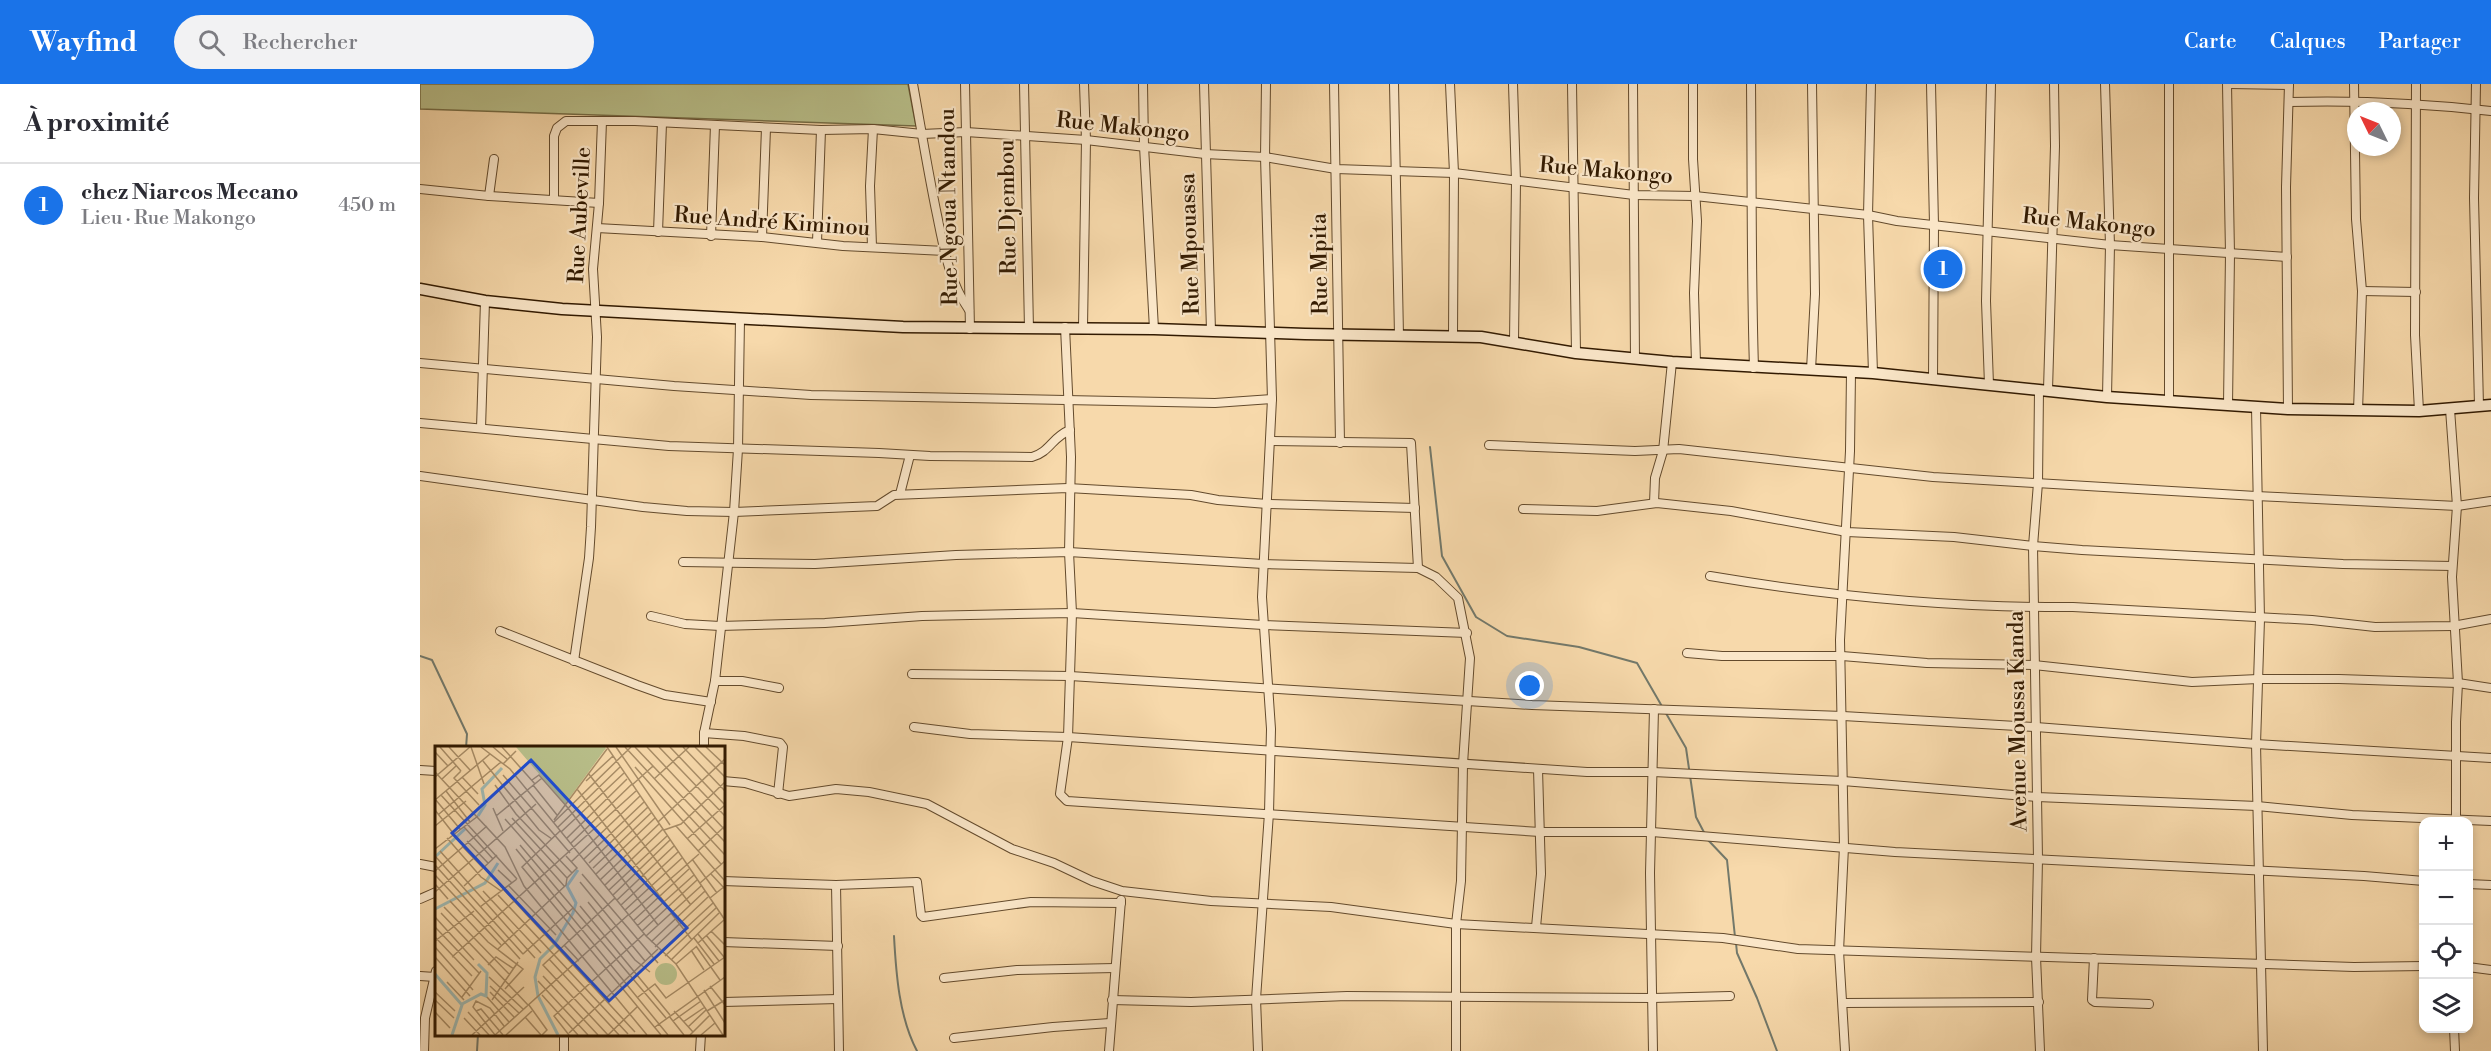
<!DOCTYPE html>
<html lang="fr">
<meta charset="utf-8">
<style>
:root{--surface:#fff;--page:#f2f2f3;--text:#2b2b33;--muted:#7c7c81;--line:#e1e1e2;--accent:#1a73e8}
body{margin:0;font-family:"Libre Bodoni",serif;background:var(--page);color:var(--text)}
.controls{position:absolute;right:18px;bottom:18px;display:grid;overflow:hidden;border-radius:12px;box-shadow:0 3px 9px #0003}
.controls button{width:54px;height:54px;display:grid;place-items:center;padding:0;border:0;border-bottom:2px solid var(--line);background:var(--surface);color:var(--text);font:30px sans-serif}
.compass{position:absolute;left:1927px;top:18px;width:54px;height:54px;border-radius:50%;background:var(--surface);box-shadow:0 3px 9px #0003;rotate:313deg}
.you{position:absolute;left:1110px;top:602px;width:21px;height:21px;margin:-15px;border:4px solid #fff;border-radius:50%;background:#1a73e8;box-shadow:0 0 0 9px #1a73e833}
.badge{display:grid;place-items:center;width:39px;height:39px;border-radius:50%;background:var(--accent);color:#fff;font-size:20px;font-weight:700}
.pin{position:absolute;translate:-50% -50%;border:3px solid #fff;box-shadow:0 2px 6px #0006}
.list{margin:0;padding:0;list-style:none}
h2{display:flex;justify-content:space-between;align-items:center;height:78px;margin:0;padding:0 24px;font-size:26px}
h2 small{font-size:20px;font-weight:400;color:var(--muted)}
.list li{display:grid;grid-template-columns:39px 1fr auto;gap:18px;align-items:center;box-sizing:border-box;height:84px;padding:0 24px;border-top:2px solid var(--line)}
.list b{display:block;font-size:22px;white-space:nowrap}
.list p{margin:0;font-size:20px;white-space:nowrap;color:var(--muted)}
.list em{font-size:20px;font-style:normal;color:var(--muted)}
.icon{flex:none;width:33px;height:33px;fill:none;stroke:currentColor;stroke-width:2;stroke-linecap:round;stroke-linejoin:round}
.map{position:relative;flex:none;width:2071px;height:967px;overflow:hidden}
header{display:flex;align-items:center;gap:36px;box-sizing:border-box;height:84px;padding:0 30px;background:var(--accent);color:#fff}
header strong{font-size:28px}
nav{display:flex;gap:33px;margin-inline-start:auto;font-size:21px}
.search{width:420px;height:54px;background:var(--page);display:flex;align-items:center;gap:15px;box-sizing:border-box;padding:0 21px;border-radius:33px;color:var(--muted);font-size:22px}
main{display:flex}
aside{flex:1;background:var(--surface)}
.map>svg:first-child{display:block}
.green{fill:#b9c08b;stroke:#766d46;stroke-width:1.5}
.lines{fill:none;stroke-linecap:round;stroke-linejoin:round}
.stream{stroke:#73796b;stroke-width:2}
.street-casing{stroke:#634a2c;stroke-width:10}
.secondary-casing{stroke:#321a01;stroke-width:13}
.street{stroke:#fae6c8;stroke-width:8}
.secondary{stroke:#fae6c8;stroke-width:10}
.labels{text-anchor:middle;dominant-baseline:central;stroke-width:4.5;stroke-linejoin:round;paint-order:stroke}
.street-label{font-size:22px;fill:#321a01;stroke:#fae6c8}
.inset-river{fill:none;stroke:#9fb9b2;stroke-width:3}
.inset-road{fill:none;stroke:#a88d67;stroke-width:1.5}
.view{fill:#1d4ed8;fill-opacity:0.15;stroke:#1d4ed8;stroke-width:3}
.inset-edge{fill:none;stroke:#321a01;stroke-width:3}
</style>
<header>
<strong>Wayfind</strong>
<div class="search"><svg class="icon" aria-label="search" viewBox="0 0 24 24"><circle cx="10" cy="10" r="6"/><path d="M15 15l6 6"/></svg>Rechercher</div>
<nav><a>Carte</a><a>Calques</a><a>Partager</a></nav>
</header>
<main>
<aside>
<h2>À proximité<small></small></h2>
<ul class="list">
<li><span class="badge">1</span><div><b>chez Niarcos Mecano</b><p>Lieu · Rue Makongo</p></div><em>450 m</em></li>
</ul>
</aside>
<div class="map">
<svg width="2071" height="967" viewBox="0 0 2071 967">
<rect width="100%" height="100%" fill="#f7d9ab"/>
<filter id="stains"><feTurbulence type="fractalNoise" baseFrequency=".00333" numOctaves="4"/><feColorMatrix values="0 0 0 0 .2 0 0 0 0 .09 0 0 0 0 .02 0 0 0 .5 -.17"/></filter>
<radialGradient id="worn" r=".72"><stop offset=".6" stop-color="#630" stop-opacity="0"/><stop offset="1" stop-color="#630" stop-opacity=".3"/></radialGradient>
<path class="green" d="M0 0H488L496 42 0 25Z"/>
<g class="lines">
<g class="stream">
<path d="M1010 363 1022 472 1056 533 1087 552 1159 563 1217 579 1266 664 1276 733 1288 756 1307 776 1315 853"/>
<path d="M0 572 12 576 47 650 46 664"/>
<path d="M474 852C476 889 479 933 497 967"/>
<path d="M1316 859 1317 869 1337 914 1357 967"/>
<path d="M57 967 58 950"/>
</g>
<g class="street-casing">
<g id="street">
<path d="M493 0C501 44 508 88 517 131 524 165 529 197 549 226"/>
<path d="M545 0 550 245"/>
<path d="M604 0 609 245"/>
<path d="M723 0 724 62 734 245"/>
<path d="M784 0 791 247"/>
<path d="M914 0 920 359"/>
<path d="M974 0 979 252"/>
<path d="M1030 0 1034 89 1033 251"/>
<path d="M1093 0 1096 97 1094 257"/>
<path d="M1152 0 1156 269"/>
<path d="M1213 0 1215 275"/>
<path d="M1273 0V75L1277 137 1274 209 1276 279"/>
<path d="M1331 0C1332 95 1331 189 1334 284"/>
<path d="M1451 0 1448 131 1453 289"/>
<path d="M1511 0 1514 141 1513 294"/>
<path d="M1685 0 1690 161 1687 313"/>
<path d="M1749 0V317"/>
<path d="M1807 0 1810 170 1808 321"/>
<path d="M1810 0 1869 1"/>
<path d="M1934 0 1936 135 1942 207 1938 327"/>
<path d="M1996 0 1995 251 1999 327"/>
<path d="M2056 0 2054 114 2059 322"/>
<path d="M1869 18C1939 16 2001 19 2071 27"/>
<path d="M0 105 69 112 179 119"/>
<path d="M69 112 74 75"/>
<path d="M134 116V52L137 44 146 37H215L401 46 453 45 502 50 546 48 666 56 785 70 845 73 916 85 1034 89 1214 111 1275 112 1448 131 1477 137 1690 161 1867 173"/>
<path d="M177 144 342 153 423 162 525 167"/>
<path d="M238 148 242 39"/>
<path d="M291 152 295 41"/>
<path d="M342 153 346 44"/>
<path d="M397 158 401 46"/>
<path d="M452 163 450 102 453 45"/>
<path d="M1942 207 1996 208"/>
<path d="M645 243 651 373 649 468 652 529 648 653 640 710 647 717 1120 748H1232L1475 768 1944 792 2004 797"/>
<path d="M663 243 666 56 664 0"/>
<path d="M0 279 254 302 391 311 795 319 852 315"/>
<path d="M1391 286 1395 210 1392 0"/>
<path d="M1569 301 1566 217 1571 0"/>
<path d="M1619 306 1618 399 1613 462 1618 775 1616 873 1620 967"/>
<path d="M1628 306 1635 62 1634 0"/>
<path d="M1836 323 1840 535 1836 660 1843 967"/>
<path d="M1868 325 1866 103 1869 0"/>
<path d="M2030 325 2037 422 2032 493 2038 599 2036 638V738"/>
<path d="M0 339 249 362 459 369 510 372 612 373C630 368 632 353 650 346"/>
<path d="M61 344 65 217"/>
<path d="M852 357 991 359 998 484"/>
<path d="M1069 361 1215 367 1259 365 1513 393 1836 412 2037 422 2071 417"/>
<path d="M0 392 223 423 267 427 314 428 457 422 474 411 648 404 771 411 798 416 847 420 995 424"/>
<path d="M480 410 490 371"/>
<path d="M1234 419 1235 394 1243 367 1252 278"/>
<path d="M1103 425 1177 427 1237 419 1311 427 1427 448 1534 453 1613 462 1662 466 1923 480 2032 482"/>
<path d="M263 478 395 480 536 471 649 468 843 480 998 484 1016 493 1038 514 1050 574 1043 680 1041 797 1036 840V967"/>
<path d="M1290 492C1409 512 1531 524 1653 523L1892 536 1955 543 2033 542 2071 535"/>
<path d="M231 532 265 540 300 542 405 539 502 532 652 529 843 541 1047 549"/>
<path d="M80 547 217 601 245 611 291 618"/>
<path d="M1267 569 1302 572H1422L1507 579 1614 581 1772 598 1838 595H1919L2038 599 2071 604"/>
<path d="M154 577 169 474 171 443 177 253 173 185 179 119 182 37"/>
<path d="M492 590 650 592 1112 621 1423 632 1616 643 1836 660 2071 674"/>
<path d="M295 597H322L359 604"/>
<path d="M494 643 550 650 648 653 1167 688H1233L1423 697 1617 713 1837 722 1932 731 2071 737"/>
<path d="M284 649 324 652 360 659 363 663 358 710"/>
<path d="M284 664V649L295 597 314 428 318 365 320 235"/>
<path d="M0 686 16 687"/>
<path d="M303 697 325 699 369 712 416 705 449 708 507 720 592 765 634 779 672 797 702 807 791 817 911 823 1036 840 1303 854 1378 865 1934 883 2004 882"/>
<path d="M0 780 16 783"/>
<path d="M303 797 416 801 497 798 501 831 503 833 611 818 701 819"/>
<path d="M2048 800 2071 801"/>
<path d="M416 801 419 967"/>
<path d="M0 815 16 808"/>
<path d="M1116 843 1121 790 1118 685"/>
<path d="M303 858 418 862"/>
<path d="M1674 874 1672 916 1675 918 1729 920"/>
<path d="M2048 883 2071 886"/>
<path d="M0 892 15 893"/>
<path d="M524 894 597 886 695 884"/>
<path d="M692 916 771 918 927 912 1233 914 1310 912"/>
<path d="M303 918 418 915"/>
<path d="M1423 919 1619 918"/>
<path d="M2034 944 2035 967"/>
<path d="M144 950V967"/>
<path d="M534 954 633 943 690 939"/>
<path d="M4 967 5 934 16 887"/>
<path d="M280 967 281 950"/>
<path d="M689 967 701 816"/>
<path d="M838 967 836 915 849 729 851 645 842 513 852 315 845 73 846 0"/>
<path d="M1233 967 1230 789 1234 625"/>
<path d="M1425 967 1419 867 1424 763 1420 556 1430 367 1431 288"/>
</g>
</g>
<g class="secondary-casing">
<path id="secondary" d="M0 205 65 217 142 225 483 243 734 245 885 250 1061 253 1156 269 1252 278 1453 289 1687 313 1868 325 1999 327 2071 321"/>
</g>
<use href="#street" class="street"/>
<use href="#secondary" class="secondary"/>
</g>
<g class="labels">
<g class="street-label">
<text transform="translate(703 43) rotate(6)">Rue Makongo</text>
<text transform="translate(1186 87) rotate(5)">Rue Makongo</text>
<text transform="translate(529 123) rotate(-91)">Rue Ngoua Ntandou</text>
<text transform="translate(588 123) rotate(-91)">Rue Djembou</text>
<text transform="translate(160 131) rotate(-87)">Rue Aubeville</text>
<text transform="translate(352 138) rotate(4)">Rue André Kiminou</text>
<text transform="translate(1669 139) rotate(6)">Rue Makongo</text>
<text transform="translate(770 160) rotate(-92)">Rue Mpouassa</text>
<text transform="translate(900 180) rotate(-91)">Rue Mpita</text>
<text transform="translate(1598 637) rotate(-91)">Avenue Moussa Kanda</text>
</g>
</g>
<g transform="translate(15 662)">
<rect width="290" height="290" fill="#f7d9ab"/>
<path d="M81 1H170L171 2 130 58ZM220 228a11 11 0 1 1 22 0a11 11 0 1 1-22 0Z" fill="#b9c08b"/>
<path class="inset-river" d="M43 70 50 59 47 43 67 22M1 110 30 83M0 163 50 137 63 117M0 228 27 259 17 289M27 258 46 248 51 250 52 227 43 218M123 289 103 250 100 231 105 213 119 199 138 167 141 157 132 140 143 124"/>
<path class="inset-road" d="M5 1 26 25M14 1 35 24M36 1 49 38M46 1 75 23 211 190 241 218 288 289M58 1 72 13M67 1 100 38M172 1 290 174M181 1 235 79M190 1 290 109M200 1 290 96M212 1 290 84M224 1 290 70M235 1 290 59 252 93M248 1 290 45M260 1 290 31M271 1 290 19M0 6 13 20M48 15 104 84 117 93M68 18 81 5M200 21 286 118M26 25 19 32 44 59M0 26 70 101 89 140 212 289M153 27 256 159M68 29 135 107M0 31 35 1M27 31 43 48M7 33 21 20M219 33 254 1M97 34 104 29 133 62 223 179M151 35 178 10M60 39 81 68 137 127M98 39 122 69M197 39 218 20M142 43 237 166M11 45 35 76M6 49 82 133M0 53 25 83M0 54 55 8M58 62 68 85M0 64 18 87M4 68 66 16M61 70 107 32M77 72 132 132M70 73 130 141M119 74 172 3M223 76 290 13M118 77 196 1M0 80 31 55M241 80 290 135M29 81 58 113M122 82 185 21M229 84 246 78 290 36M125 85 87 121 226 289M126 86 189 27M12 92 46 131 66 145M132 92 192 33M32 95 53 117M136 97 197 38M85 99 231 272M27 100 48 122M0 103 43 70M81 103 233 289M5 105 100 212M263 105 290 80M0 110 88 208M149 113 209 56M257 113 282 147M136 116 205 50M154 117 213 61M0 119 85 213M158 122 217 66M63 124 77 137M0 125 52 80M147 128 223 217M161 128 220 72M276 128 290 143M0 129 66 199M165 134 224 78M145 136 210 215M265 137 290 115M0 138 13 153M170 139 228 83M29 140 62 109M74 140 121 189M69 144 200 286M174 144 232 90M48 145 106 207M0 146 101 58M63 149 193 288M178 149 235 94M275 152 290 140M182 154 239 100M15 155 53 196 88 223 70 243M153 156 200 214 215 226M186 159 243 106M145 160 235 269M9 161 75 229M45 161 82 133M190 164 247 112M6 167 93 259M236 167 257 194M194 169 264 108M0 171 39 214M198 175 254 123M202 180 259 129M0 181 44 227M207 185 262 134M276 185 290 199M263 188 284 215M271 189 289 211M211 190 266 140M0 191 37 230M259 192 279 218M0 195 39 165M216 196 270 145M263 197 289 174M129 199 144 215M261 200 285 234M0 201 38 244M220 201 273 151M63 203 131 139 132 132 142 122 131 110M256 204 269 224M225 206 278 157M88 208 138 162M230 210 281 162M0 211 35 250M17 211 201 45M114 213 184 289M236 214 284 167M241 218 262 200M53 219 61 211 79 223M108 230 163 289M54 231 88 263M103 235 153 289M12 236 29 254M55 240 84 267M275 240 290 259M269 244 290 277M0 246 20 265M55 246 79 271M107 249 143 289M27 251 46 225M52 251 74 276M203 251 220 238 231 252 290 211M0 254 19 272M57 254 83 216M94 259 112 284 107 289M41 265 46 263 68 289M239 265 258 286M272 265 290 254M0 266 15 282M33 266 54 289M234 270 249 289M90 271 106 289M29 272 45 289M238 275 266 255M248 276 270 261M69 280 55 262 41 255 38 261 60 289 193 169M220 281 290 231M253 281 271 264M134 287 223 203M37 289 89 241M71 289 97 265M134 289 119 270 209 188M173 289 108 219 180 152M173 289 202 261M255 289 275 269M266 289 280 277"/>
<path class="view" d="M96 14 252 182 174 255 17 87Z"/>
<rect width="290" height="290" class="inset-edge"/>
</g>
<rect width="100%" height="100%" filter="url(#stains)"/>
<rect width="100%" height="100%" fill="url(#worn)"/>
</svg>
<div class="controls">
<button>+</button>
<button>−</button>
<button><svg class="icon" aria-label="locate" viewBox="0 0 24 24"><circle cx="12" cy="12" r="6"/><path d="M12 2v4M12 18v4M2 12h4M18 12h4"/></svg></button>
<button><svg class="icon" aria-label="layers" viewBox="0 0 24 24"><path d="M12 4l9 5-9 5-9-5zM3 14l9 5 9-5"/></svg></button>
</div>
<svg class="compass" viewBox="-18 -18 36 36"><path d="M0-13l5 13h-10z" fill="#e53935"/><path d="M0 13l5-13h-10z" fill="#7c7c81"/></svg>
<div class="you"></div>
<div class="pin badge" style="left:1523px;top:185px">1</div>
</div>
</main>
